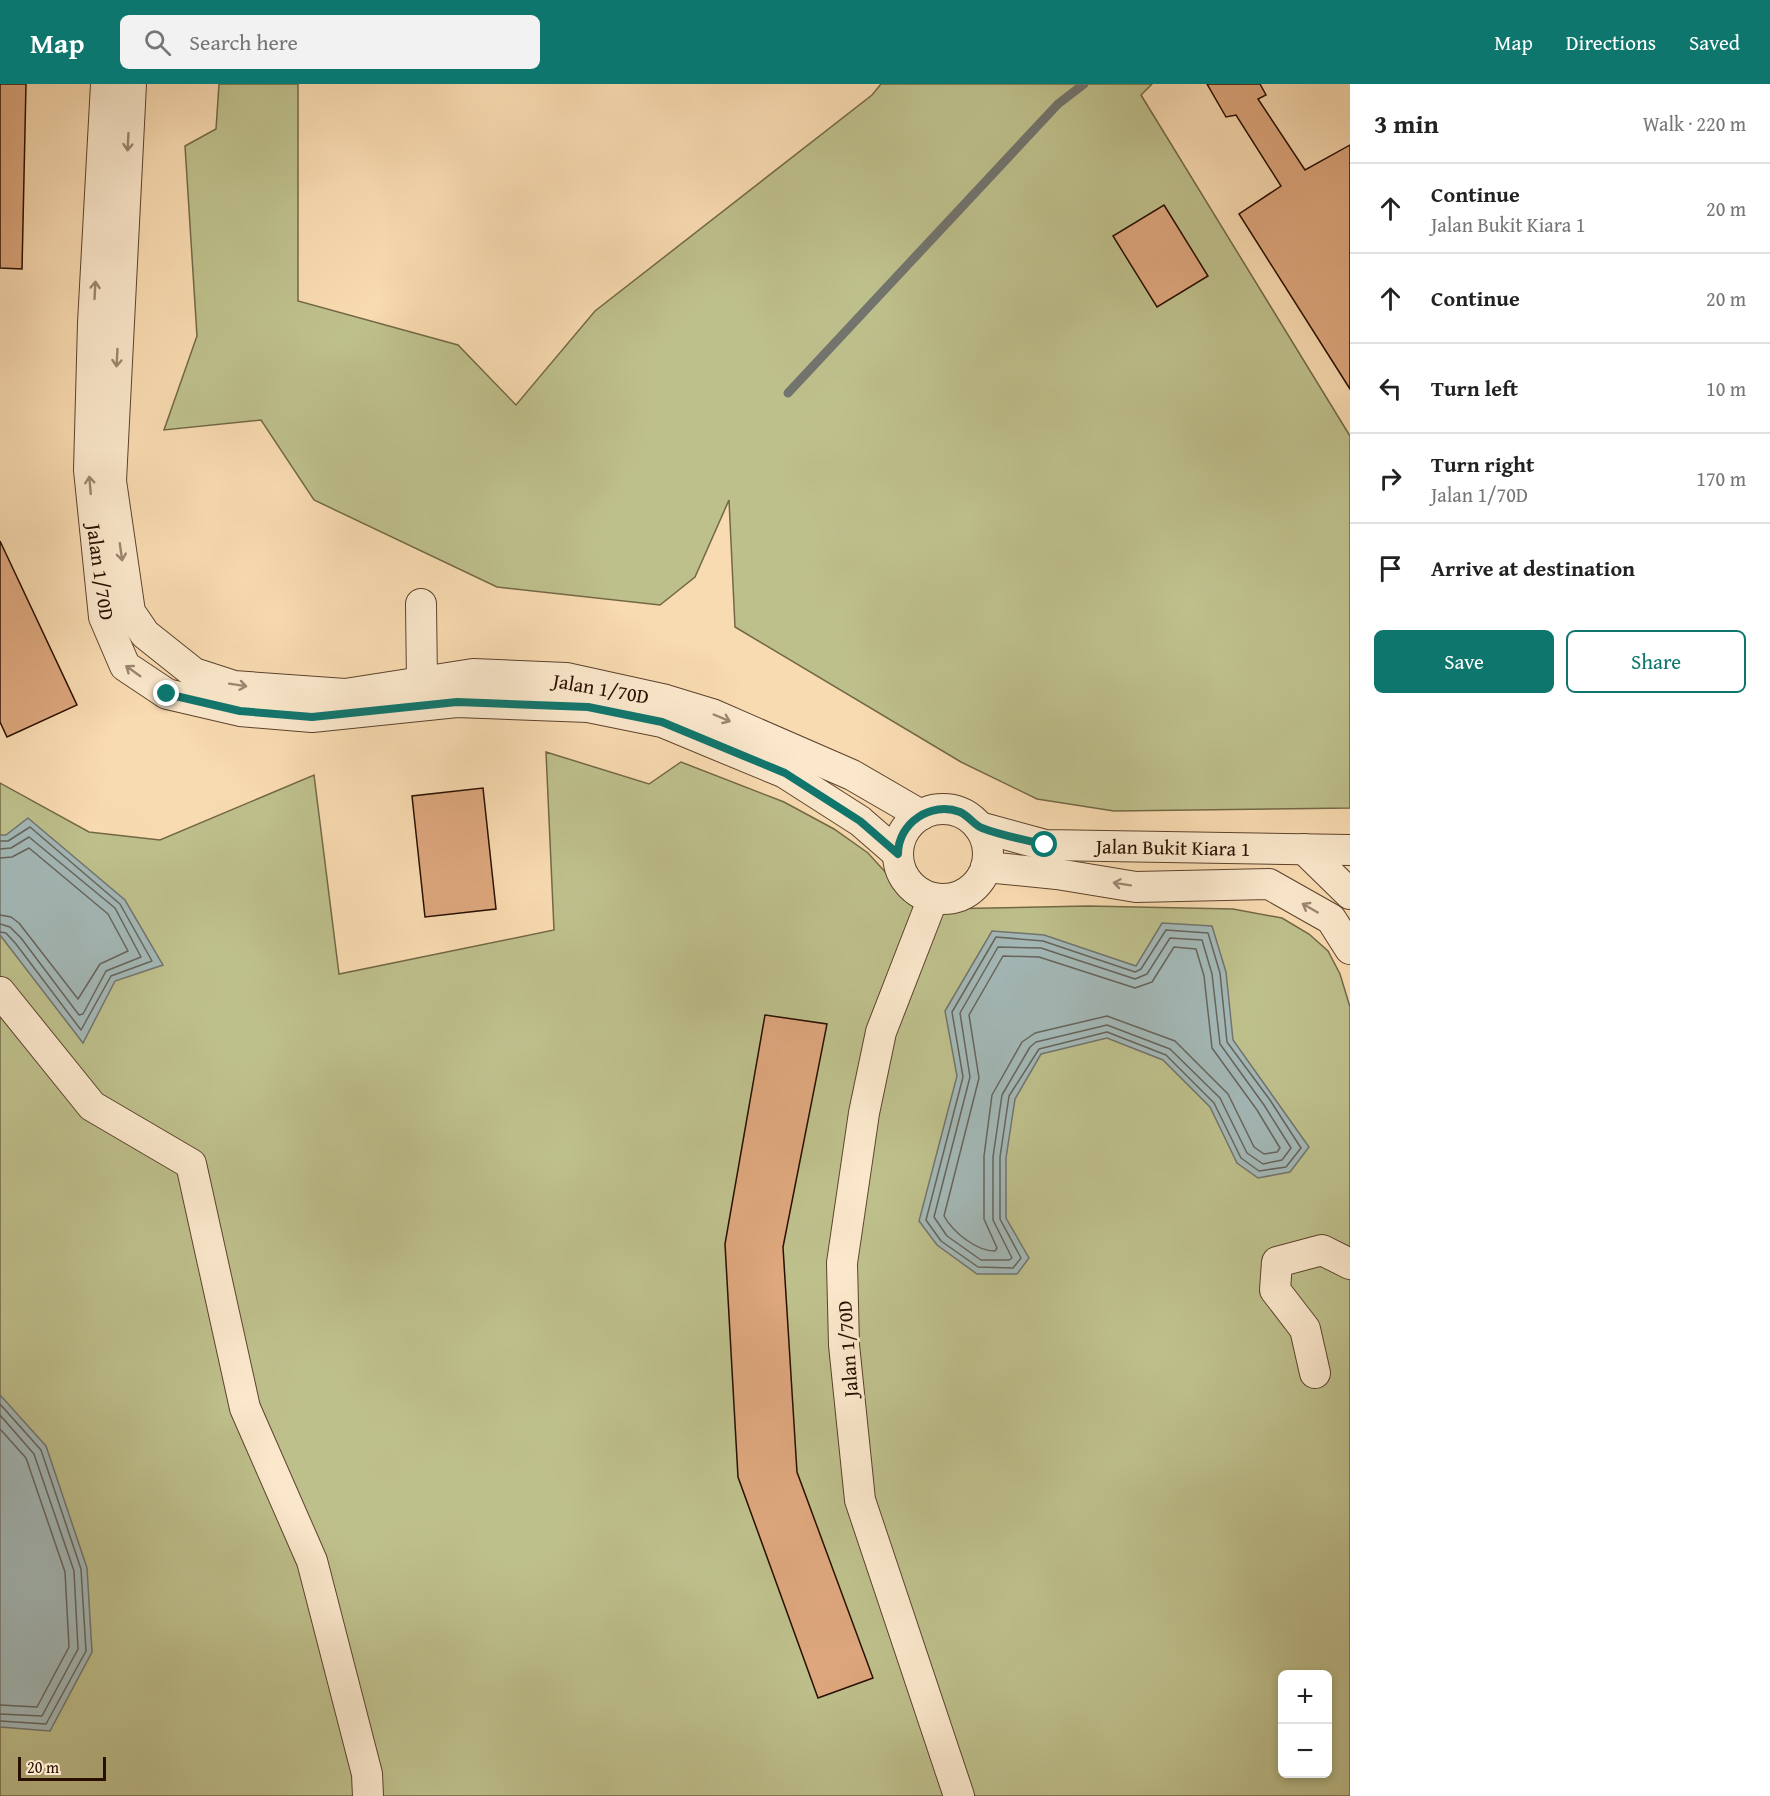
<!DOCTYPE html>
<meta charset="utf-8">
<style>
:root{--surface:#fff;--page:#f2f2f2;--text:#222;--muted:#767676;--line:#e0e0e0;--accent:#0f766e}
body{margin:0;font-family:"Gentium Book Plus",serif;background:var(--page);color:var(--text)}
.controls{position:absolute;right:18px;bottom:18px;display:grid;overflow:hidden;border-radius:9px;box-shadow:0 3px 9px #0003}
.controls button{width:54px;height:54px;display:grid;place-items:center;padding:0;border:0;border-bottom:2px solid var(--line);background:var(--surface);color:var(--text);font:30px sans-serif}
.scale{position:absolute;left:18px;bottom:15px;width:88px;box-sizing:border-box;padding-left:6px;border:3px solid #280f00;border-top:0;font-size:16px;line-height:21px;white-space:nowrap;color:#280f00;-webkit-text-stroke:4px #fbe8cc;paint-order:stroke}
.stop{position:absolute;width:18px;height:18px;margin:-14px;border:4px solid #0f766e;border-radius:50%;background:#fff}
.stop.end{background:#0f766e;border-color:#fff;box-shadow:0 2px 6px #0008}
.list{margin:0;padding:0;list-style:none}
h2{display:flex;justify-content:space-between;align-items:center;height:78px;margin:0;padding:0 24px;font-size:26px}
h2 small{font-size:20px;font-weight:400;color:var(--muted)}
.list li{display:grid;grid-template-columns:39px 1fr auto;gap:18px;align-items:center;box-sizing:border-box;height:90px;padding:0 24px;border-top:2px solid var(--line)}
.list b{display:block;font-size:22px;white-space:nowrap}
.list p{margin:0;font-size:20px;white-space:nowrap;color:var(--muted)}
.list em{font-size:20px;font-style:normal;color:var(--muted)}
.actions{display:flex;gap:12px;padding:18px 24px}
.actions a{flex:1;padding:14px 0;border:2px solid var(--accent);border-radius:9px;text-align:center;font-size:21px;color:var(--accent)}
.actions .main{background:var(--accent);color:#fff}
.icon{flex:none;width:33px;height:33px;fill:none;stroke:currentColor;stroke-width:2;stroke-linecap:round;stroke-linejoin:round}
.map{position:relative;flex:none;width:1350px;height:1712px;overflow:hidden}
header{display:flex;align-items:center;gap:36px;box-sizing:border-box;height:84px;padding:0 30px;background:var(--accent);color:#fff}
header strong{font-size:28px}
nav{display:flex;gap:33px;margin-inline-start:auto;font-size:21px}
.search{width:420px;height:54px;background:var(--page);display:flex;align-items:center;gap:15px;box-sizing:border-box;padding:0 21px;border-radius:9px;color:var(--muted);font-size:22px}
main{display:flex}
aside{flex:1;background:var(--surface)}
.map>svg:first-child{display:block}
.green{fill:#bec08c;stroke:#736846;stroke-width:1.5;fill-rule:evenodd}
.water{fill:#a3b8b7;stroke:#72746e;stroke-width:1.5}
.lines{fill:none;stroke-linecap:round;stroke-linejoin:round}
.shore{stroke:#66645c;stroke-width:1.5}
.stream{stroke:#72746e;stroke-width:9}
.building{fill:#dea77e;stroke:#280f00;stroke-width:1.5}
.minor-casing{stroke:#5c422c;stroke-width:32}
.minor{stroke:#fbe8cc;stroke-width:30}
.oneway{stroke:#9c8670}
.route{stroke:#0f766e;stroke-width:8}
.labels{text-anchor:middle;dominant-baseline:central;stroke-width:6;stroke-linejoin:round;paint-order:stroke}
.street-label{font-size:20px;fill:#280f00;stroke:#fbe8cc}
</style>
<header>
<strong>Map</strong>
<div class="search"><svg class="icon" aria-label="search" viewBox="0 0 24 24"><circle cx="10" cy="10" r="6"/><path d="M15 15l6 6"/></svg>Search here</div>
<nav><a>Map</a><a>Directions</a><a>Saved</a></nav>
</header>
<main>
<div class="map">
<svg width="1350" height="1712" viewBox="0 0 1350 1712">
<rect width="100%" height="100%" fill="#f9dbb1"/>
<filter id="stains"><feTurbulence type="fractalNoise" baseFrequency=".00333" numOctaves="4"/><feColorMatrix values="0 0 0 0 .2 0 0 0 0 .09 0 0 0 0 .02 0 0 0 .5 -.17"/></filter>
<radialGradient id="worn" r=".72"><stop offset=".6" stop-color="#630" stop-opacity="0"/><stop offset="1" stop-color="#630" stop-opacity=".3"/></radialGradient>
<g class="green">
<path d="M219 0H298V217L458 261 516 321 595 227 872 11 881 0H1152L1141 11 1350 352V724L1114 727 1037 715 961 678 735 543 729 416 695 493 660 521 497 503 314 416 261 336 164 346 197 252 185 62 216 45Z"/>
<path d="M546 668 649 700 681 678 784 718 834 745 868 769 907 812 937 825 1088 822 1233 825 1282 834 1309 850 1328 867 1340 890 1350 923V1712H0V699L89 748 160 756 314 691 339 890 554 846ZM1282 1590H1328V1690H1282Z"/>
</g>
<g class="water">
<path d="M28 734 125 816 163 881 115 897 83 959 0 851V751H6Z"/>
<path d="M1162 839 1212 842 1226 888 1233 956 1309 1063 1290 1088 1258 1094 1237 1079 1210 1023 1163 976 1107 954 1041 970 1015 1015 1006 1074V1134L1029 1174 1017 1190H977L937 1161 919 1137 957 992 945 927 992 847 1044 851 1136 882Z"/>
<path d="M0 1311 46 1362 87 1484 92 1568 50 1647 0 1643Z"/>
</g>
<g class="lines">
<g class="shore">
<path d="M0 757H8L30 743 120 820 152 877 111 892 81 946 16 860 6 849 0 848"/>
<path d="M0 765 11 764 29 753 115 824 141 873 106 887 83 930 79 931 21 854 10 843 0 840"/>
<path d="M0 774 12 773 29 764 108 830 128 867 100 880 78 915 19 839 11 833 0 831"/>
<path d="M1166 846 1208 849 1220 889 1227 958 1270 1016 1301 1064 1286 1083 1259 1087 1241 1074 1214 1019 1166 971 1107 948 1039 965 1009 1012 1000 1073V1135L1021 1174 1013 1184 978 1183 941 1157 926 1136 963 993 952 928 996 853 1043 857 1135 888 1141 885Z"/>
<path d="M1170 854 1202 856 1212 890 1220 960 1264 1021 1291 1064 1282 1076 1263 1080 1247 1069 1220 1014 1170 965 1107 941 1036 958 1030 963 1002 1011 993 1073V1136L1012 1174 1009 1176H981L947 1152 934 1133 970 993 960 929 998 863 1041 864 1135 895 1147 890Z"/>
<path d="M1174 863 1196 865 1204 892 1212 964 1257 1026 1280 1064 1277 1068 1264 1070 1254 1063 1228 1010 1175 957 1107 932 1035 949 1022 958 992 1011 984 1072V1135L997 1164 995 1167C976 1167 953 1148 944 1132L979 994 969 931 1003 872 1039 873 1135 904 1152 898Z"/>
<path d="M0 1320 41 1366 81 1485 86 1567 46 1640 0 1637"/>
<path d="M0 1331 34 1370 74 1487 78 1565 42 1632 0 1630"/>
<path d="M0 1345 26 1374 65 1488 69 1563 37 1623 0 1621"/>
</g>
<path class="stream" d="M788 309 1058 20 1084 0"/>
</g>
<g class="building">
<path d="M0 0H26L22 185 0 184Z"/>
<path d="M1207 0H1260L1266 11 1258 15 1305 86 1350 61V305L1239 130 1281 102 1236 31 1226 33Z"/>
<path d="M1164 121 1208 192 1157 223 1113 152Z"/>
<path d="M0 457 77 621 7 653 0 638Z"/>
<path d="M483 704 496 825 425 833 412 712Z"/>
<path d="M765 931 827 940 783 1163 797 1388 873 1594 818 1614 738 1393 725 1160Z"/>
</g>
<g class="lines">
<g class="minor-casing">
<g id="minor">
<path d="M106 0 93 239 89 386 104 533 125 582 167 610 240 627 312 633 457 618 588 623 662 638 785 689 860 737 898 770"/>
<path d="M131 0 111 397 130 528 145 550 194 589 234 602 345 610 473 590 566 594 666 616 712 630 852 691 921 731"/>
<path d="M421 520 422 599"/>
<circle cx="943" cy="770" r="45"/>
<path d="M979 743 1045 761 1350 766"/>
<path d="M1304 765 1350 810"/>
<path d="M986 783 1057 790 1136 803 1269 800 1331 835 1350 865"/>
<path d="M933 814 881 948 864 1029 842 1179 844 1261 860 1416 959 1712"/>
<path d="M0 908 92 1022 191 1080 245 1324 312 1477 367 1690 368 1712"/>
<path d="M1315 1289 1305 1245 1275 1206 1277 1178 1322 1166 1350 1180"/>
</g>
</g>
<use href="#minor" class="minor"/>
</g>
<defs><path id="oneway-shaft" d="M-6 0H5M1.5-3L5.5 0L1.5 3" fill="none" stroke-width="1.6" stroke-linecap="round" stroke-linejoin="round" transform="scale(1.5)"/></defs>
<g class="oneway">
<use href="#oneway-shaft" transform="translate(128 58) rotate(93)"/>
<use href="#oneway-shaft" transform="translate(95 206) rotate(-87)"/>
<use href="#oneway-shaft" transform="translate(117 274) rotate(93)"/>
<use href="#oneway-shaft" transform="translate(90 401) rotate(-95)"/>
<use href="#oneway-shaft" transform="translate(121 468) rotate(82)"/>
<use href="#oneway-shaft" transform="translate(133 587) rotate(-144)"/>
<use href="#oneway-shaft" transform="translate(238 601) rotate(9)"/>
<use href="#oneway-shaft" transform="translate(722 634) rotate(23)"/>
<use href="#oneway-shaft" transform="translate(1122 800) rotate(-171)"/>
<use href="#oneway-shaft" transform="translate(1310 824) rotate(-150)"/>
</g>
<g class="lines">
<path class="route" d="M167 610 240 627 312 633 457 618 588 623 662 638 785 689 860 737 898 770C898 739 931 717 960 728 969 732 974 741 982 744 1002 752 1024 755 1045 761"/>
</g>
<g class="labels">
<g class="street-label">
<text transform="translate(101 488) rotate(82)">Jalan 1/70D</text>
<text transform="translate(601 604) rotate(10)">Jalan 1/70D</text>
<text transform="translate(1173 763) rotate(1)">Jalan Bukit Kiara 1</text>
<text transform="translate(847 1265) rotate(-94)">Jalan 1/70D</text>
</g>
</g>
<rect width="100%" height="100%" filter="url(#stains)"/>
<rect width="100%" height="100%" fill="url(#worn)"/>
</svg>
<div class="controls">
<button>+</button>
<button>−</button>
</div>
<div class="scale">20 m</div>
<div class="stop" style="left:1045px;top:761px"></div>
<div class="stop end" style="left:167px;top:610px"></div>
</div>
<aside>
<h2>3 min<small>Walk · 220 m</small></h2>
<ul class="list">
<li><svg class="icon" aria-label="ahead" viewBox="0 0 24 24"><path d="M12 20V5M6 11l6-6 6 6"/></svg><div><b>Continue</b><p>Jalan Bukit Kiara 1</p></div><em>20 m</em></li>
<li><svg class="icon" aria-label="ahead" viewBox="0 0 24 24"><path d="M12 20V5M6 11l6-6 6 6"/></svg><div><b>Continue</b></div><em>20 m</em></li>
<li><svg class="icon" aria-label="left" viewBox="0 0 24 24"><path d="M17 20v-9H6M10 6l-5 5 5 5"/></svg><div><b>Turn left</b></div><em>10 m</em></li>
<li><svg class="icon" aria-label="right" viewBox="0 0 24 24"><path d="M7 20v-9h11M14 6l5 5-5 5"/></svg><div><b>Turn right</b><p>Jalan 1/70D</p></div><em>170 m</em></li>
<li><svg class="icon" aria-label="arrive" viewBox="0 0 24 24"><path d="M6 21V4h12l-3 4 3 4H6"/></svg><div><b>Arrive at destination</b></div></li>
</ul>
<div class="actions"><a class="main">Save</a><a>Share</a></div>
</aside>
</main>
